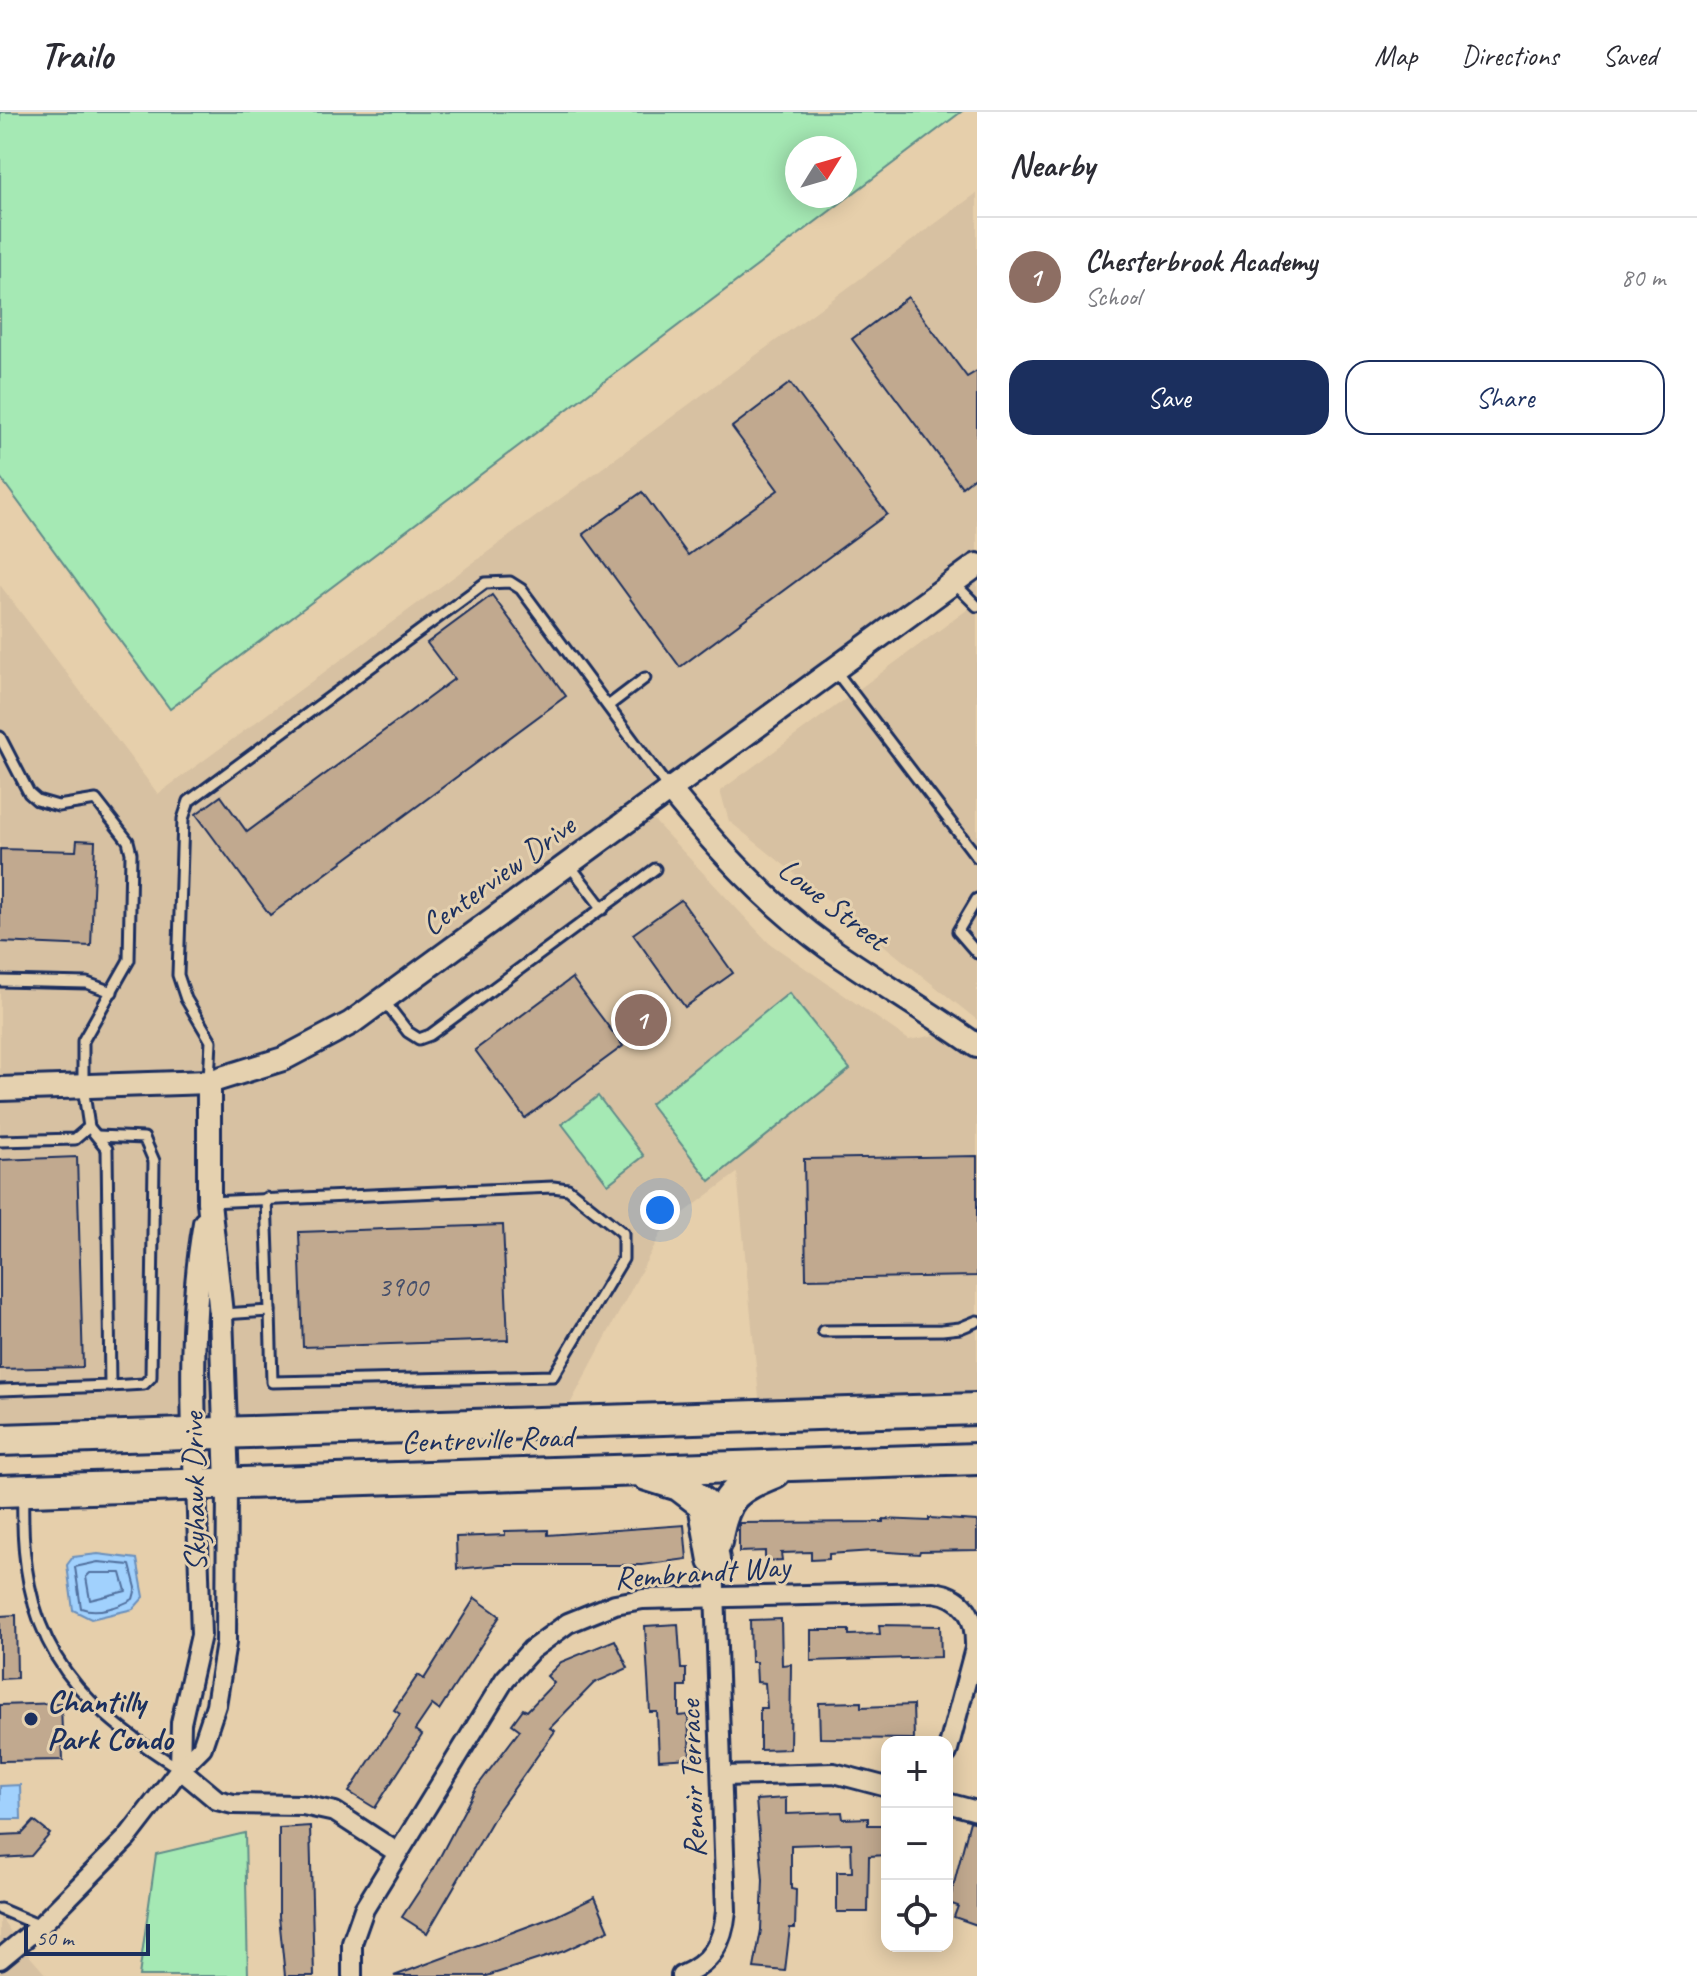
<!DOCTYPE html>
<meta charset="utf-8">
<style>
:root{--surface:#fff;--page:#f7f7f7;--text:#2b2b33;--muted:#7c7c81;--line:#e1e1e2;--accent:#1b2f5e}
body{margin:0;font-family:Caveat,sans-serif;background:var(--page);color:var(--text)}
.controls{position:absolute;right:24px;bottom:24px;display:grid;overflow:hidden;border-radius:16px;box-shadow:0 4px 20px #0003}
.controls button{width:72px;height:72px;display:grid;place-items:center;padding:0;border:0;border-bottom:2px solid var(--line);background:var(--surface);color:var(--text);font:40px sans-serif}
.compass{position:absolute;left:785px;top:24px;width:72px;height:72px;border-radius:50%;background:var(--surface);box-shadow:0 4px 20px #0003;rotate:53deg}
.scale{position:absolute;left:24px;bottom:20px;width:126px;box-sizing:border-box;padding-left:8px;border:4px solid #1b2f5e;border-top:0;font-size:22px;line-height:28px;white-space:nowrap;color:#1b2f5e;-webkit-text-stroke:6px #e5d1af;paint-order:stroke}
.you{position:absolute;left:660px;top:1098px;width:28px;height:28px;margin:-20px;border:6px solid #fff;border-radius:50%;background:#1a73e8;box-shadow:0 0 0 12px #1a73e833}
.badge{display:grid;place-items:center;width:52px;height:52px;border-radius:50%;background:var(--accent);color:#fff;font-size:26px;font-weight:700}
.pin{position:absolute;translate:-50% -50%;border:4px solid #fff;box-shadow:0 2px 8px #0006}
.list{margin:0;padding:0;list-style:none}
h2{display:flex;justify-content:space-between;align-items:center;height:104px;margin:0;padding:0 32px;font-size:34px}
h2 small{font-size:26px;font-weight:400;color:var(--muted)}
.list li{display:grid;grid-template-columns:52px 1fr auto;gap:24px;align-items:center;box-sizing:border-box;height:120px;padding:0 32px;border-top:2px solid var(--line)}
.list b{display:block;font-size:30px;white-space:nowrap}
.list p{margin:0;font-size:26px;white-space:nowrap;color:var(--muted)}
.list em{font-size:26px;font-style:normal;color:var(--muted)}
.actions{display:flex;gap:16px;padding:24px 32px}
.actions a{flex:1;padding:18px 0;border:2px solid var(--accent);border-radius:24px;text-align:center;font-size:28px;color:var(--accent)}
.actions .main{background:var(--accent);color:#fff}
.icon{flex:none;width:44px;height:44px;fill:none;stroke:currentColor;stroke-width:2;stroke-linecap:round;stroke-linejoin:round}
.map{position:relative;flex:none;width:977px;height:1864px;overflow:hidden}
header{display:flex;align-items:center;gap:48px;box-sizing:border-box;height:112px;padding:0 40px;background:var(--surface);border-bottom:2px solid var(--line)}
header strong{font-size:38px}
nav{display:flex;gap:44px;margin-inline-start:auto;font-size:28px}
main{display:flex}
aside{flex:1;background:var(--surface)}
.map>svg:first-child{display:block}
.built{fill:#d7c1a2}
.green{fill:#a5e9b4;stroke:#608c89;stroke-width:2;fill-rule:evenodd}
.water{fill:#a1d1fd;stroke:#6b90bd;stroke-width:2}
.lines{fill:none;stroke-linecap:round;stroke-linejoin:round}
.shore{stroke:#51709e;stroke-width:2}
.building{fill:#c1a98f;stroke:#1b2f5e;stroke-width:2}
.service-casing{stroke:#1b2f5e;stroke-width:15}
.minor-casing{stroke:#1b2f5e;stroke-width:24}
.tertiary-casing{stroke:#1b2f5e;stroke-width:28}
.primary-casing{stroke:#1b2f5e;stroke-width:36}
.service{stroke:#e5d1af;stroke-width:9}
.minor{stroke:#e5d1af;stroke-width:18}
.tertiary{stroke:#e5d1af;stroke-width:22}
.primary{stroke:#e5d1af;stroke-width:30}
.poi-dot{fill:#1b2f5e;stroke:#e5d1af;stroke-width:3}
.labels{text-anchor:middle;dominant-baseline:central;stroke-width:6;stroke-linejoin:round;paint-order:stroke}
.number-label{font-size:28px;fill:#444e6a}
.street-label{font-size:32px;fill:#1b2f5e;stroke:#e5d1af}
.poi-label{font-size:32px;font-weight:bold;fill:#1b2f5e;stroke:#e5d1af;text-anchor:start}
</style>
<header>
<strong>Trailo</strong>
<nav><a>Map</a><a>Directions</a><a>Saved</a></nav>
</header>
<main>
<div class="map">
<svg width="977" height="1864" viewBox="0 0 977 1864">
<rect width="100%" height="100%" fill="#e6cfab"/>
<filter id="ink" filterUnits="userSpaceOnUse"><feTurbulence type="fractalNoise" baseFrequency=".0125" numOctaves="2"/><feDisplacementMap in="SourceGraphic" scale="16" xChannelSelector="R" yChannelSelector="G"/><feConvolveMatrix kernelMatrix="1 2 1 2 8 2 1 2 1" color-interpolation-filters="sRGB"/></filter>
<g filter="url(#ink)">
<g class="built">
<path d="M977 81V908L729 709 720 679 975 492 953 470 643 697 769 831 909 928 977 915V1296L761 1305 737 1061 664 1116 560 1311 0 1330V473L158 682Z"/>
<path d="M0 1804 19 1832 47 1864H0Z"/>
</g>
<g class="green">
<path d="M0 0H961L170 597 0 365ZM845 36V84H797V36Z"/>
<path d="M789 881 850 957 710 1069 650 992Z"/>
<path d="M598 984 644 1044 608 1072 562 1012Z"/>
<path d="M245 1721 248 1864H139L156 1742Z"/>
</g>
<g class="water">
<path d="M98 1442 137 1447 144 1485 133 1497 91 1507 73 1498 67 1453 73 1445Z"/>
<path d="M20 1673 21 1707H0V1674Z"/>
</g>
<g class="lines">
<g class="shore">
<path d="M98 1450 130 1453 136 1476 133 1487C119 1495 97 1502 81 1496L75 1455Z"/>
<path d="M90 1461H121L126 1479 90 1488 86 1465Z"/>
</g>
</g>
<g class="building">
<path d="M908 185 967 265 977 259V363L962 375 852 227Z"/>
<path d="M790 271 887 402 680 555 583 422 642 380 688 443 778 378 732 315Z"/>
<path d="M492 483 566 584 270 803 196 702 221 684 247 720 454 567 427 531Z"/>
<path d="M77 728 95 729 91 834 0 830V737L76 739Z"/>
<path d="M681 788 733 861 685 895 633 822Z"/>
<path d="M572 866 623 934 525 1006 475 938Z"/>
<path d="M977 1044V1164L806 1167 804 1047Z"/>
<path d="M77 1045 83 1255 0 1257V1048Z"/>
<path d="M503 1113 508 1228 303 1235 299 1120Z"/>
<path d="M929 1406 977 1409V1438L920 1439 919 1442 873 1439 829 1442V1447L811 1448V1440L781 1441 782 1448 765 1449V1439L739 1440V1411L883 1410V1407L929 1409Z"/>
<path d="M684 1413 687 1447 642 1453H500L457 1457 456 1425 505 1423V1419L548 1418V1423Z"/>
<path d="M475 1486 500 1504 439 1598 432 1593 415 1618 422 1623 375 1696 349 1680 400 1602 394 1598 418 1563 424 1567Z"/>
<path d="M16 1503 17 1566 0 1567V1504Z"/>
<path d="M781 1507 782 1553 791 1552 790 1637 760 1638V1596H767L765 1571 757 1570 756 1550H751L750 1508Z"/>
<path d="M678 1512 681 1557H686V1574H679V1604L688 1603 690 1646 659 1648 657 1600H650L645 1514Z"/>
<path d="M879 1513 940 1514 941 1545 811 1549V1518H849V1523L880 1522Z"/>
<path d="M615 1528 628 1556 594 1571 550 1616 555 1619 498 1699 427 1821 402 1805 433 1758 476 1676 520 1618 512 1612 523 1597 527 1599 554 1571 547 1564 561 1550Z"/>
<path d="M861 1590V1595L913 1593 914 1627 820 1626 819 1591Z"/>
<path d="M61 1591 63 1648 0 1649V1593Z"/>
<path d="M786 1686V1702L842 1700 843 1707 868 1706V1713H887V1743L869 1744 868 1800H837V1760H852L851 1731 791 1733V1777L796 1778 795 1816H790L785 1859 754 1856 761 1818 763 1768 756 1688Z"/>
<path d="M34 1709 50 1722 31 1744 0 1746V1723L22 1722Z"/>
<path d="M970 1709 977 1711V1813L954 1805 958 1794 949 1791Z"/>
<path d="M310 1714 314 1864H285L279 1804V1716Z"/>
<path d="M595 1785 609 1818 564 1839 487 1864H394L556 1804Z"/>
</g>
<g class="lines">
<g class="service-casing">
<g id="service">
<path d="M955 472 977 494"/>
<path d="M834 557 977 745"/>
<path d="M608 594 645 566"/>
<path d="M0 625 29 681 37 688 58 694 96 688 128 729 131 741 129 848 83 929V975L89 1015 107 1037 110 1274 0 1278"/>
<path d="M568 751 603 797"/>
<path d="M977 787 958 819 977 841"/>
<path d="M0 869 87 871 112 880"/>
<path d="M384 889 408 920 419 927 430 923 655 757"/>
<path d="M209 968 211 929 186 887 178 863 183 707 189 689 485 471 510 470 521 477 669 677"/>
<path d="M97 1024 144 1026 154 1049 151 1265 144 1272 110 1274"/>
<path d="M0 1029 75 1027 89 1015"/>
<path d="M209 1090 553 1075 568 1077 623 1121V1147L553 1264 272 1270 270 1199"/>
<path d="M223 1202 270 1199 266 1086"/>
<path d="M823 1219 942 1218 960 1216 977 1209"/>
<path d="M23 1381C19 1522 63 1584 180 1657"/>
<path d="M0 1797 40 1814"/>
</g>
</g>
<g class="minor-casing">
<g id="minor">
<path d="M180 1657 181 1611 201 1523 196 1372"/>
<path d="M180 1657 217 1688 233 1692 303 1693 335 1700 398 1741"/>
<path d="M722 1664 834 1661 887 1675"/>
<path d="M947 1691 977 1699"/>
<path d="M0 1847 40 1814 127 1726 180 1657 202 1635 216 1593 226 1531 227 1371"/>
<path d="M352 1864V1831L364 1797 505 1567 531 1538 568 1511 615 1492 643 1487 934 1480C966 1485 976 1506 975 1536L947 1641"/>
<path d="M681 1864C711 1852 723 1831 726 1799L714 1448"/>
</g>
</g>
<g class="tertiary-casing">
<g id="tertiary">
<path d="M669 677C716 735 768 792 829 836 878 870 929 900 977 934"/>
<path d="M209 970V1090L221 1202 227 1371"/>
<path d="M0 977 209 970 283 947 351 911 977 453"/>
<path d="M196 1372C192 1286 190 1196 205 1111"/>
</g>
</g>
<g class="primary-casing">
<g id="primary">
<path d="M0 1328 977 1297"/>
<path d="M647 1363 679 1373 704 1392 714 1448"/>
<path d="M0 1379 977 1347"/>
<path d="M716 1430C724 1384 733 1377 775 1360"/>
</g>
</g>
<use href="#service" class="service"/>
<use href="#minor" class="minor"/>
<use href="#tertiary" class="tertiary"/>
<use href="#primary" class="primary"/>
</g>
</g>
<circle class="poi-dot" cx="31" cy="1607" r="8"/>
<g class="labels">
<g class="number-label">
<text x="403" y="1174">3900</text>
</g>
<g class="street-label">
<text transform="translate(498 763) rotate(-36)">Centerview Drive</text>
<text transform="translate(833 792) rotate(38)">Lowe Street</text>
<text transform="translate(487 1327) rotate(-2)">Centreville Road</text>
<text transform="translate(194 1380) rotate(-91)">Skyhawk Drive</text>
<text transform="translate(702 1460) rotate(-4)">Rembrandt Way</text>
<text transform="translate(692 1667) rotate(-92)">Renoir Terrace</text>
</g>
<g class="poi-label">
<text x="47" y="1589">Chantilly<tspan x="47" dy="37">Park Condo</tspan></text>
</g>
</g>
</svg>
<div class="controls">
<button>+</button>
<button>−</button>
<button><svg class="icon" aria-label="locate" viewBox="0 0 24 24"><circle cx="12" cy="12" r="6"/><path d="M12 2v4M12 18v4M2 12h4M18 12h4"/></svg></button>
</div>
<svg class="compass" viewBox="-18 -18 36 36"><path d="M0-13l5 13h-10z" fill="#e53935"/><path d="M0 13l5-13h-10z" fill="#7c7c81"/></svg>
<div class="scale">50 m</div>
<div class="you"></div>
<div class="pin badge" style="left:641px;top:908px;background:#8d6e63">1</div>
</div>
<aside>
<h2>Nearby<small></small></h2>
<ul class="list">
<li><span class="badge" style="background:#8d6e63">1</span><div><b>Chesterbrook Academy</b><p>School</p></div><em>80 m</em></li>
</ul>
<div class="actions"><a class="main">Save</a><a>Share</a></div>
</aside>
</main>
